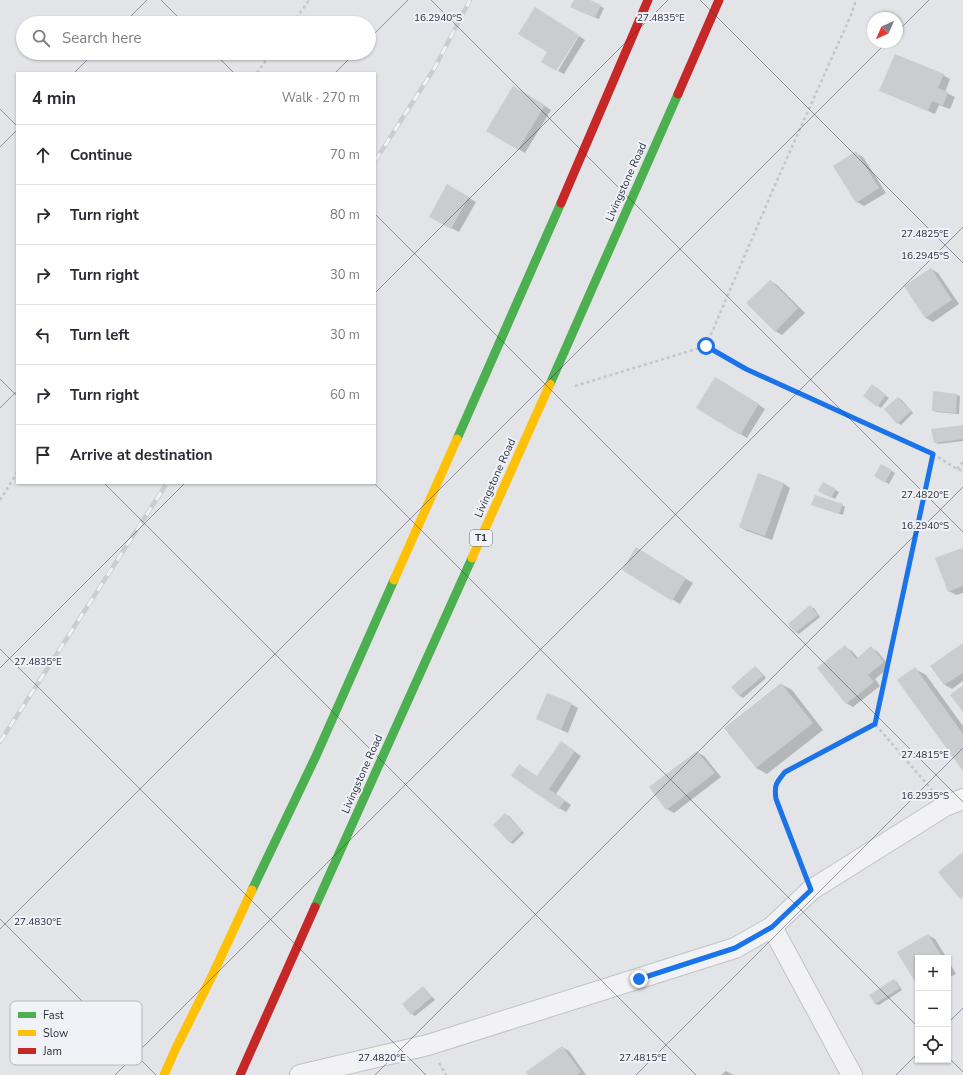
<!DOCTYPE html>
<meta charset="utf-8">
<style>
:root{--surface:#fff;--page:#f2f2f3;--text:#2b2b33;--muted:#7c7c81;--line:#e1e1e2}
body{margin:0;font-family:"Nunito Sans",sans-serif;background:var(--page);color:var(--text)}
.controls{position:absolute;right:12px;bottom:12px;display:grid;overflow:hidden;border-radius:0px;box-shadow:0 1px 3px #0004}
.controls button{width:36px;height:36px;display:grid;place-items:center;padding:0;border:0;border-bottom:1px solid var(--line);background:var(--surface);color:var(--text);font:20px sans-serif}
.compass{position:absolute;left:867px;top:12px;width:36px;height:36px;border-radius:50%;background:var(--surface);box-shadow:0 1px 3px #0004;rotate:225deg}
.stop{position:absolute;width:12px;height:12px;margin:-9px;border:3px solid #1a73e8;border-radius:50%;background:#fff}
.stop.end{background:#1a73e8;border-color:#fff;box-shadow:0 1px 4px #0008}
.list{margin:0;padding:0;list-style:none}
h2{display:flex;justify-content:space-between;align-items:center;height:52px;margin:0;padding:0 16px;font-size:17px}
h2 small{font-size:13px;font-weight:400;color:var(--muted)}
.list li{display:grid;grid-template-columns:26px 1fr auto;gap:12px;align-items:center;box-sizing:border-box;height:60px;padding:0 16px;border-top:1px solid var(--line)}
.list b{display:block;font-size:15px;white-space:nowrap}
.list em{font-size:13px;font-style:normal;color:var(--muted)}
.icon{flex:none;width:22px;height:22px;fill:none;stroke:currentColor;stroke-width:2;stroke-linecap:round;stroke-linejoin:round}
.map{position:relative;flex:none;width:963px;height:1075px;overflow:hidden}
.search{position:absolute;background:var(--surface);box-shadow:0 1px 3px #0004;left:16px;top:16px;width:360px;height:44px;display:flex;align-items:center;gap:10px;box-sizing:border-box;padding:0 14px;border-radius:22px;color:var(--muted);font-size:15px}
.panel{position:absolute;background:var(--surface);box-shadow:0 1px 3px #0004;left:16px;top:72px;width:360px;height:412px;border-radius:0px}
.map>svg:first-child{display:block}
.shadow{fill:#0003}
.building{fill:#cbcccf}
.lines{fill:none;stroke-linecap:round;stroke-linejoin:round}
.street-casing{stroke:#c1c2c5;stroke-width:22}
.path{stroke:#c4c5cb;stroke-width:2.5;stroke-dasharray:3 3;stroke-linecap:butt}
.street{stroke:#f2f2f4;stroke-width:20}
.fast{stroke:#4caf50;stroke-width:9}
.slow{stroke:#ffc107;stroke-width:9}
.jam{stroke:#c62828;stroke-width:9}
.rail-casing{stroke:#cbccd0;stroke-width:4.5}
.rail{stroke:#f0f2f7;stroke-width:3;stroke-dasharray:9;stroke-linecap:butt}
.route{stroke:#1a73e8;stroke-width:5}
.ticks{fill:none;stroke:#292f41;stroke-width:1;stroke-opacity:0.45}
.labels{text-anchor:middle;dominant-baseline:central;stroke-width:4;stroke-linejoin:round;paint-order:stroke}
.shield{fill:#f0f2f7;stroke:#656a78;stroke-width:1}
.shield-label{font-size:10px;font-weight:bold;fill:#292f41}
.street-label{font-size:11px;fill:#292f41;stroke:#f0f2f7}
.key{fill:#f0f2f7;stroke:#b4b8c0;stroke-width:1}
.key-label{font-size:11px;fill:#292f41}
.ticks-label{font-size:10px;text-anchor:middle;fill:#292f41;stroke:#f0f2f7;stroke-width:4;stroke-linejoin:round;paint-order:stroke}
</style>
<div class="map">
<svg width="963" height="1075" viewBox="0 0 963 1075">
<rect width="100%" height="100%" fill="#e3e4e7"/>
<g class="shadow">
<path d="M575 0H587L604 8 599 19 575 9Z"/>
<path d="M579 36 585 40 564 74 558 71Z"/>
<path d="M943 75 950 79 945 92 955 97 950 109 939 105 935 114 888 94Z"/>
<path d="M513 87 551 110 525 153 487 131Z"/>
<path d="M856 153 863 157 886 193 864 206 857 202Z"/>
<path d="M447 185 476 202 459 232 430 217Z"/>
<path d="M931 269 938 273 959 304 933 322 926 318 905 287Z"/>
<path d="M770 281 777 285 805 313 782 335 775 331Z"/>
<path d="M723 382 765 409 747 438 698 408Z"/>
<path d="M876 387 889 398 881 408 878 406Z"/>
<path d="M934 392 957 395 960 396 959 414 936 412 933 410Z"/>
<path d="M898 398 902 400 913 413 901 425 898 423Z"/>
<path d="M963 426V441L938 444 934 442Z"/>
<path d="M882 465 895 473 889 484 875 475Z"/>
<path d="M783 483 790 488 772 540 747 531 740 527Z"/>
<path d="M823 483 839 492 835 499 819 490Z"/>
<path d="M812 505H842L845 507 843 515Z"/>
<path d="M636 549 693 583 680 604 623 570Z"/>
<path d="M962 549 963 550V593L956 595 949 591Z"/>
<path d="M810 607 814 608 820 617 799 634 796 632Z"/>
<path d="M963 644V681L952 689 945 685 932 666Z"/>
<path d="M845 647 852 651 858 658 871 648 878 652 890 667 875 679 880 686 853 707 846 703Z"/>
<path d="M755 667 758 669 766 678 743 698 740 696 732 687Z"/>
<path d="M915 669 926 675 963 726V769Z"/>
<path d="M781 684 792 690 823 730 767 774 756 768Z"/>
<path d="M571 704 578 708 568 733 537 719Z"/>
<path d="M568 747 581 756 556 794 571 805 566 812 559 808 538 777Z"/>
<path d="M697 752 704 756 721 777 674 813 667 809Z"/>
<path d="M505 814 509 816 524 833 513 844 510 842Z"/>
<path d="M928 935 935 939 947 958H918V985L898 953Z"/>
<path d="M948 960 956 974 948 978Z"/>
<path d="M894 980 897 982 902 990 879 1005 875 1004Z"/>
<path d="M423 988 426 990 435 1000 415 1016 412 1014Z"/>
<path d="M562 1047 569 1051 586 1075H530Z"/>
<path d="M726 1071 734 1075H721Z"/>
</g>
<g class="building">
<path d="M574 0H590L601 5 595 18 570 7Z"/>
<path d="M535 7 579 35 556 71 541 62 547 52 518 34Z"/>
<path d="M895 54 944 74 938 88 948 92 943 106 932 101 928 111 879 91Z"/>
<path d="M513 86 545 105 518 150 486 131Z"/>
<path d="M856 151 879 188 856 203 833 166Z"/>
<path d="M447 184 469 197 451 229 429 217Z"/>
<path d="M931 268 952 300 925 318 904 286Z"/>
<path d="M770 280 798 308 775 332 746 303Z"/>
<path d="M715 377 759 404 740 435 696 408Z"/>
<path d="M872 384 886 395 877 407 863 396Z"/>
<path d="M933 391 957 394 956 413 932 411Z"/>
<path d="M898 397 911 411 897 424 884 409Z"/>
<path d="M963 425V439L934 443 931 429Z"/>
<path d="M881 464 892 470 885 483 874 476Z"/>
<path d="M758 473 784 483 765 536 739 527Z"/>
<path d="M823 482 836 489 831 498 818 491Z"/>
<path d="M815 495 843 504 839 514 811 505Z"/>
<path d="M636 547 686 578 672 601 622 570Z"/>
<path d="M962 548 963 552V586L948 592 935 558Z"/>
<path d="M810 605 818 615 795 633 788 624Z"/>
<path d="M963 643V673L944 685 930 666Z"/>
<path d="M845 645 856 659 871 646 884 662 868 675 874 682 846 704 817 668Z"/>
<path d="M755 666 763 676 739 696 731 687Z"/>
<path d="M915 667 963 734V771L897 680Z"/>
<path d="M781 683 813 723 756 768 724 728Z"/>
<path d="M963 685V712L950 695Z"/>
<path d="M547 693 572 703 561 730 536 719Z"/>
<path d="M561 741 575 751 549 789 565 800 559 809 511 776 519 764 537 776Z"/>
<path d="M697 751 715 773 666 810 649 787Z"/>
<path d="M505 813 522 831 510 843 493 825Z"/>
<path d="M963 852V897L960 899 938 872Z"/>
<path d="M928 934 943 958H918V987L897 952Z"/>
<path d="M894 979 900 988 875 1004 869 995Z"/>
<path d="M423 986 432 997 411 1015 402 1004Z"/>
<path d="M562 1046 581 1072 577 1075H528L526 1072Z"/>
</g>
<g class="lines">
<g class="street-casing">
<g id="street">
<path d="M772 927 852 1075"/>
<path d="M300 1075 428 1045 735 948 772 927 811 890 945 806 963 799"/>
</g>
</g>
<g class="path">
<path d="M293 23 309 0"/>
<path d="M257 73 271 53"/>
<path d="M706 346 775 185 851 15 856 0"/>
<path d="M575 386 706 346 746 369 933 454 875 724 932 790"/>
<path d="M933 454 957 469 963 471"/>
<path d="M957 469 963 462"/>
<path d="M0 500 17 473"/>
<path d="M804 870 776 799C774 785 776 783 785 772L875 724"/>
<path d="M439 1063 446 1075"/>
</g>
<use href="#street" class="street"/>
<g class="fast">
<path d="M550 384 678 94"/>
<path d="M457 439 561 203"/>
<path d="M252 890 316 756 394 580"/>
<path d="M315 907 472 558"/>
</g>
<g class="slow">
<path d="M472 558 550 384"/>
<path d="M394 580 457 439"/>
<path d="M164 1075 176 1048 213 974 252 890"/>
</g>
<g class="jam">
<path d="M678 94 719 0"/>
<path d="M561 203 648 0"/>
<path d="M240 1075 315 907"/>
</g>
<g class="rail-casing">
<g id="rail">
<path d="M375 161 434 69 470 0"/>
<path d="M0 742 167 483"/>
</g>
</g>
<use href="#rail" class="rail"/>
</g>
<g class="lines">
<path class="route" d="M639 979 735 948 772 927 811 890 776 799C774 785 776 783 785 772L875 724 933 454 746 369 706 346"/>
</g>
<path class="ticks" d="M161 0 184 23M431 0 963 532M700 0 963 263M124 23 147 0M897 32 929 0M369 39 408 0M214 53 234 73M74 73 94 53M335 73 355 53M0 109 17 126M0 147 17 130M375 214 963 802M375 293 668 0M0 379 17 396M0 408 17 391M104 483 696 1075M374 483 918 1027M0 649 426 1075M0 668 185 483M0 919 156 1075M0 929 887 42M948 1023 963 1008M948 1057 963 1072M115 1075 963 227M375 1075 963 487M636 1075 963 748M896 1075 918 1053"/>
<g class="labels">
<rect class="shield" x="470" y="530" width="22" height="16" rx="3"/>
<g class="shield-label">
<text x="481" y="538">T1</text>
</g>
<g class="street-label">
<text transform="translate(626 182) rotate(-66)">Livingstone Road</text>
<text transform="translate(495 478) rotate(-66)">Livingstone Road</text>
<text transform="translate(362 774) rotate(-66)">Livingstone Road</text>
</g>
</g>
<rect x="10" y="1001" width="132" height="64" rx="6" class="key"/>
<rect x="18" y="1012" width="18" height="6" fill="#4caf50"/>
<rect x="18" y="1030" width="18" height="6" fill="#ffc107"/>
<rect x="18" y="1048" width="18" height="6" fill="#c62828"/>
<g class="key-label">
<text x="43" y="1019">Fast</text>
<text x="43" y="1037">Slow</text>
<text x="43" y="1055">Jam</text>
</g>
<g class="ticks-label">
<text x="438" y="21">16.2940°S</text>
<text x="661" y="21">27.4835°E</text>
<text x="925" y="237">27.4825°E</text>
<text x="925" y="259">16.2945°S</text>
<text x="925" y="498">27.4820°E</text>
<text x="925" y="529">16.2940°S</text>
<text x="38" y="665">27.4835°E</text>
<text x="925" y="758">27.4815°E</text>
<text x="925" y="799">16.2935°S</text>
<text x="38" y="925">27.4830°E</text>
<text x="382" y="1061">27.4820°E</text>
<text x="643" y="1061">27.4815°E</text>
</g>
</svg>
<div class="controls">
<button>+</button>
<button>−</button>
<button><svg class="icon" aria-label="locate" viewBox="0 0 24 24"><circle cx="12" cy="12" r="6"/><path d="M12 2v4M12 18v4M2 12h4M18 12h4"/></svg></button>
</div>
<svg class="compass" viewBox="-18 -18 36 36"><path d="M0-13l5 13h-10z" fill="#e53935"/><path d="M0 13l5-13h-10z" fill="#7c7c81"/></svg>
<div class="stop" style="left:706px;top:346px"></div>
<div class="stop end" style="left:639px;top:979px"></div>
<div class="search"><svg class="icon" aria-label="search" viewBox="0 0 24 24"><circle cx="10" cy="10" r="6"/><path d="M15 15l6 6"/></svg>Search here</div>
<section class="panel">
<h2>4 min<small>Walk · 270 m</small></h2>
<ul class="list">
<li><svg class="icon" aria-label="ahead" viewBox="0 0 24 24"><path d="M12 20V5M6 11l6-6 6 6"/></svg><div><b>Continue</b></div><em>70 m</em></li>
<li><svg class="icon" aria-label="right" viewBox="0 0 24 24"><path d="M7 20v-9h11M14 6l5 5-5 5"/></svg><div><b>Turn right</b></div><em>80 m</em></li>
<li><svg class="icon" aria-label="right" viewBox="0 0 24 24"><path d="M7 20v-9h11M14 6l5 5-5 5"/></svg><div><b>Turn right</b></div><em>30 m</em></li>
<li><svg class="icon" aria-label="left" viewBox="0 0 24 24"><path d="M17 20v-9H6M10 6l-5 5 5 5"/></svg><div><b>Turn left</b></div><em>30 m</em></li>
<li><svg class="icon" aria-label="right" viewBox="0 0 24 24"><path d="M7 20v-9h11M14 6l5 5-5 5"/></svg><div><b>Turn right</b></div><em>60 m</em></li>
<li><svg class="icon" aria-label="arrive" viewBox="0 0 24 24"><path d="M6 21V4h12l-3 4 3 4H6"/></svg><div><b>Arrive at destination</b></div></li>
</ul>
</section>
</div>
